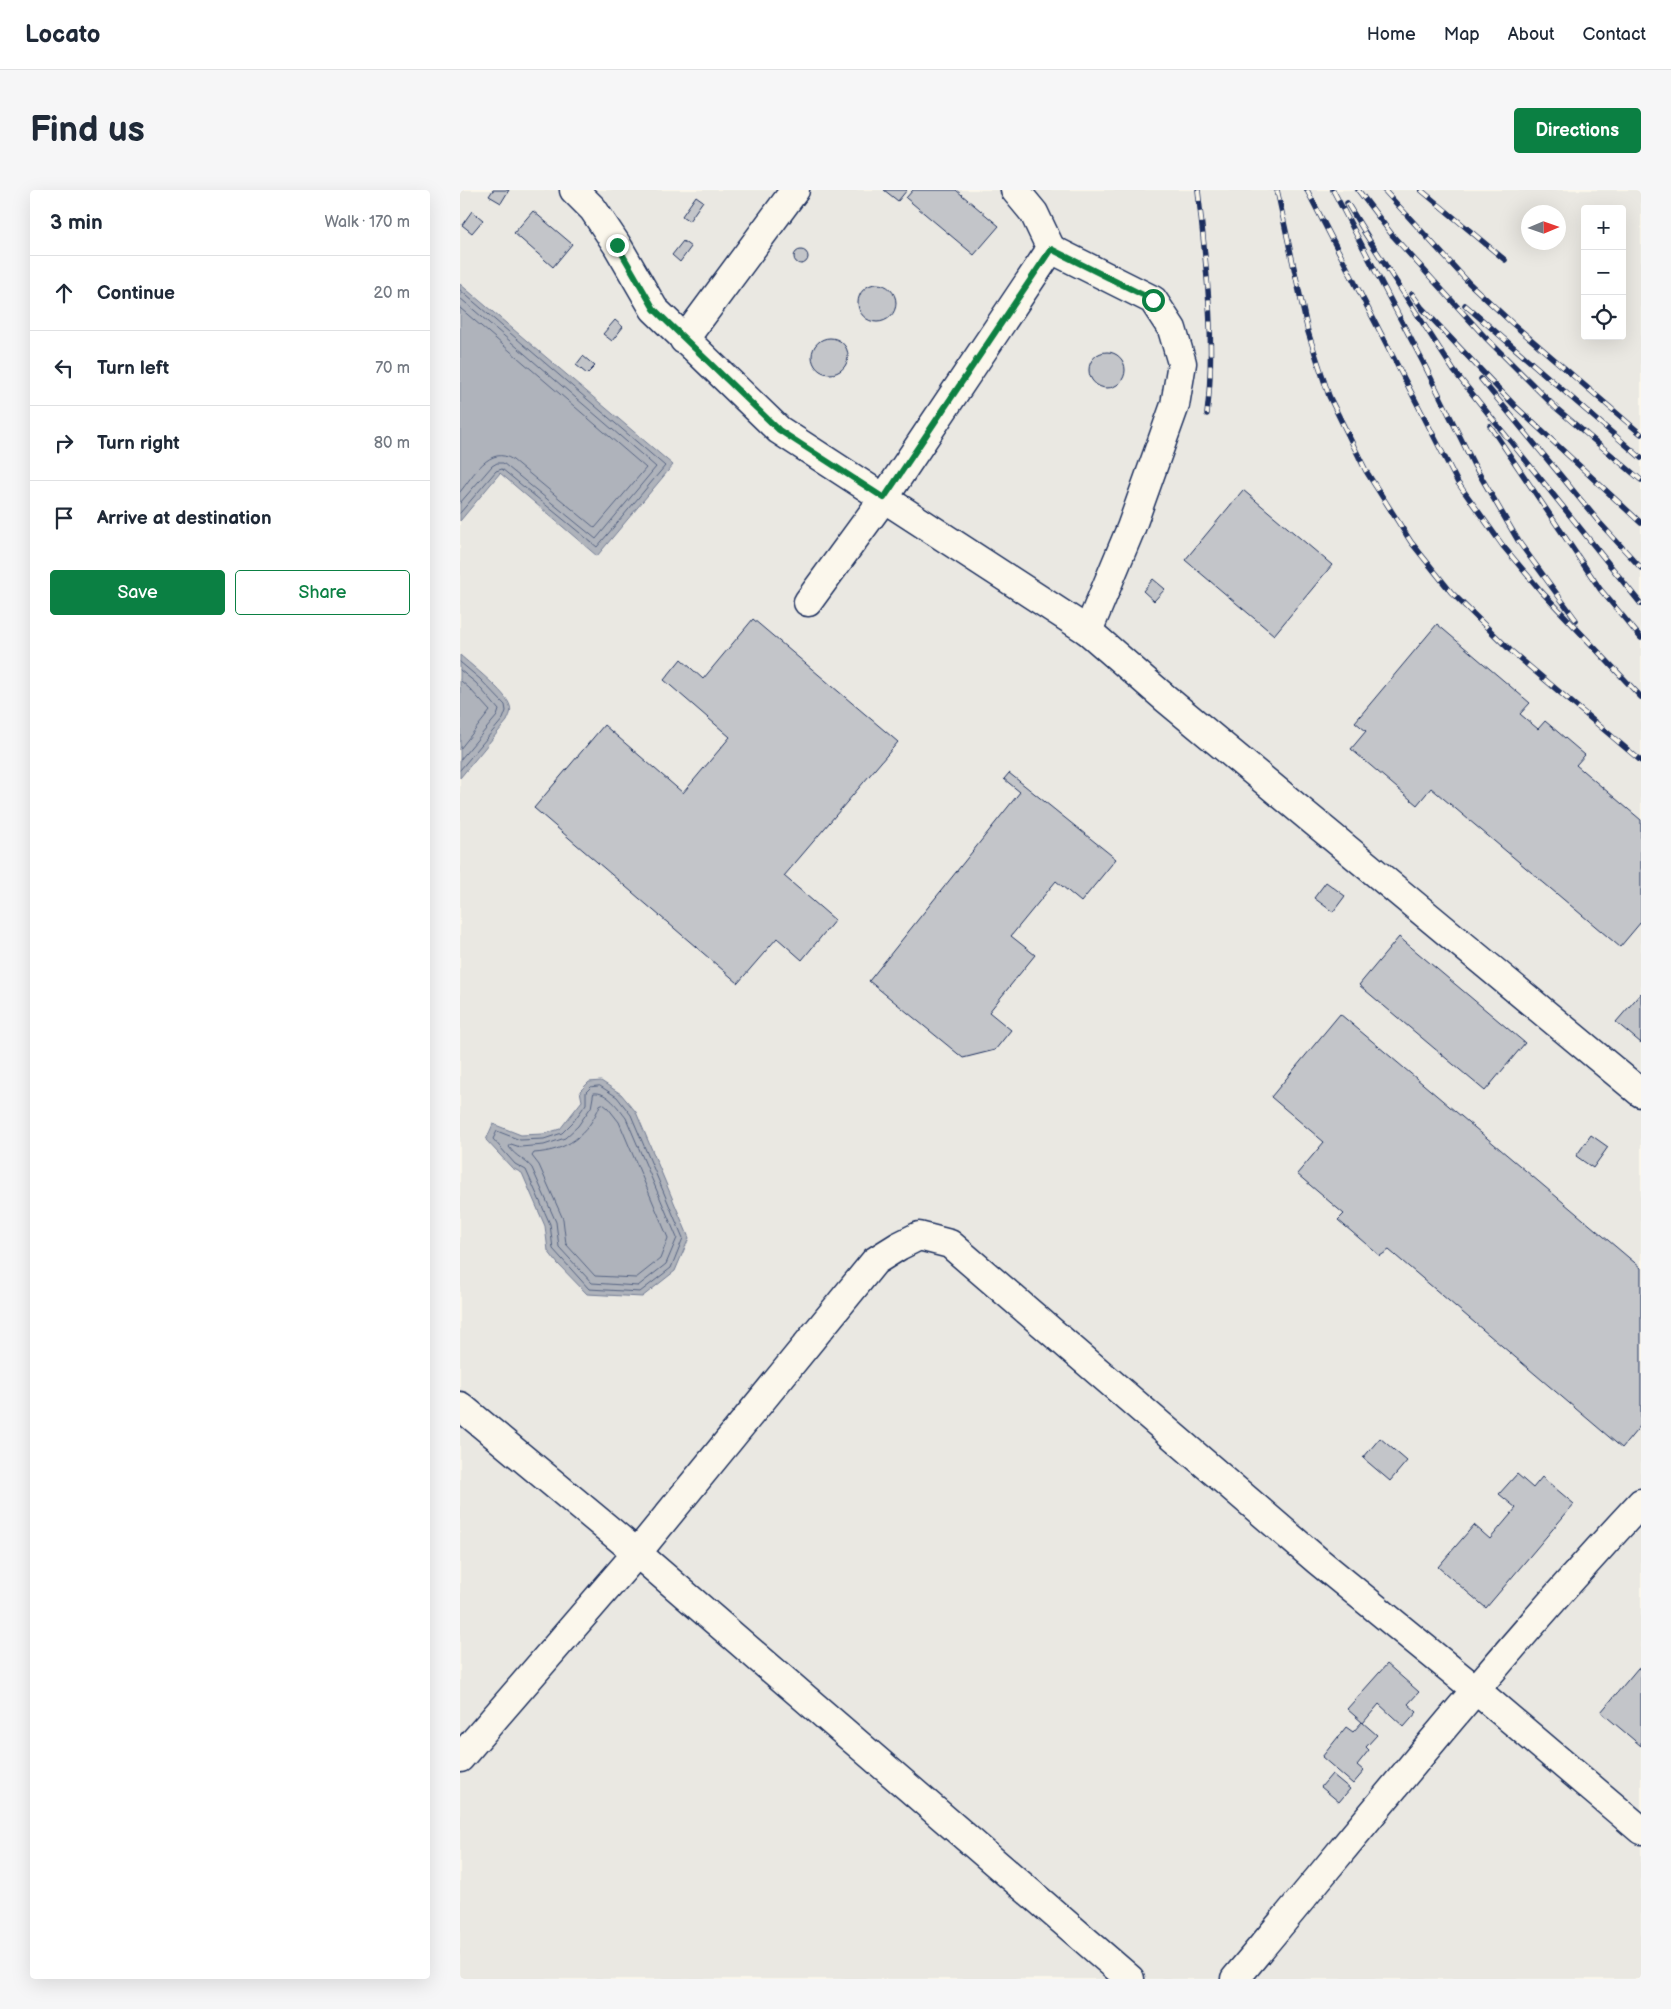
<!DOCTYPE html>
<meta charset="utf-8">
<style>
:root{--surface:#fff;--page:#f6f6f7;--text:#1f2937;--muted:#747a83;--line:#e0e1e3;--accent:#0b8043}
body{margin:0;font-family:"Balsamiq Sans",sans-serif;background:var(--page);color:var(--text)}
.controls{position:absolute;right:15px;top:15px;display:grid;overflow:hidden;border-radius:5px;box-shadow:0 5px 20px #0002}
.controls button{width:45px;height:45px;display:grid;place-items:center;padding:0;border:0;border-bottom:1px solid var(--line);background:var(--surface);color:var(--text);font:25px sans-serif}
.compass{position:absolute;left:1061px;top:15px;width:45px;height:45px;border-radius:50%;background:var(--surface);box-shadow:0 5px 20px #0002;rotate:88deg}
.stop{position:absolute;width:15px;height:15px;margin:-11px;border:4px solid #0b8043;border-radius:50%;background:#fff}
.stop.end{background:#0b8043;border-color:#fff;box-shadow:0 1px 5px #0008}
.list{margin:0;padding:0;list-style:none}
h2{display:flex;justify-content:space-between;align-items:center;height:65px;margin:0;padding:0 20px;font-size:21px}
h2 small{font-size:16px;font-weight:400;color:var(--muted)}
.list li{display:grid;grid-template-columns:32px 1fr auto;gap:15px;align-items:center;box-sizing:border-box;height:75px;padding:0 20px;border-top:1px solid var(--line)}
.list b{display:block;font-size:19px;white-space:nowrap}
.list em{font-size:16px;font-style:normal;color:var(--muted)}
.actions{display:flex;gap:10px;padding:15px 20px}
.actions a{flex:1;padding:11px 0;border:1px solid var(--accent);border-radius:5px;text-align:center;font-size:18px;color:var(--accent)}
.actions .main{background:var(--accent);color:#fff}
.icon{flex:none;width:28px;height:28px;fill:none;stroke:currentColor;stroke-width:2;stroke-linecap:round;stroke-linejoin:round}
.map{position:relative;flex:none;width:1181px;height:1789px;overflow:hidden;border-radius:5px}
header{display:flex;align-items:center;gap:30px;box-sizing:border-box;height:70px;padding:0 25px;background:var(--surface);border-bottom:1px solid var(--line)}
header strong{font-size:24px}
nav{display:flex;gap:28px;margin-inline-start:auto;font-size:18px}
.intro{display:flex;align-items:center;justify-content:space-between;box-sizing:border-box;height:120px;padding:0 30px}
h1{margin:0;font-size:35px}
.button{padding:12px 22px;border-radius:5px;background:var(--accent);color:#fff;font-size:18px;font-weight:700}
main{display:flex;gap:30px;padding:0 30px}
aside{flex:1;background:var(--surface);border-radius:5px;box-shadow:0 5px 20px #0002}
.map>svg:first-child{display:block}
.built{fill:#eae8e2;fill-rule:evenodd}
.water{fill:#afb3bb;stroke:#747e96}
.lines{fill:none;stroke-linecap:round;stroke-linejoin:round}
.shore{stroke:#566483;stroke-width:1}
.building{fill:#c3c5c9;stroke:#1b2f5e}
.minor-casing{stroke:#1b2f5e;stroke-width:31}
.minor{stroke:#fbf7ec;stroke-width:28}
.rail-casing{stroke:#1b2f5e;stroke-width:5.5}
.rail{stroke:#fbf7ec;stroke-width:4;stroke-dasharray:11;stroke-linecap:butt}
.route{stroke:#0b8043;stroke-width:6}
</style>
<header>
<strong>Locato</strong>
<nav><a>Home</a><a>Map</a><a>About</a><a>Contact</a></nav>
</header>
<div class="intro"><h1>Find us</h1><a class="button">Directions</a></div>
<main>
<aside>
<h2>3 min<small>Walk · 170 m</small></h2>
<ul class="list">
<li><svg class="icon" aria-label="ahead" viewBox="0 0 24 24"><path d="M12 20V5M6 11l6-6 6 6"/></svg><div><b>Continue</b></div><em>20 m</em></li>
<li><svg class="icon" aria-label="left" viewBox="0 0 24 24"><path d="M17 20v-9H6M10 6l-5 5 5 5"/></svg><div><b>Turn left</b></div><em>70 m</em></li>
<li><svg class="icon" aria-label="right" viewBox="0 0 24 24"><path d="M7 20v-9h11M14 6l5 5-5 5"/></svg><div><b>Turn right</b></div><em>80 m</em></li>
<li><svg class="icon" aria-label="arrive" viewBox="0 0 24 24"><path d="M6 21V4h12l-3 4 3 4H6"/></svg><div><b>Arrive at destination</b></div></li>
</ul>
<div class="actions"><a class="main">Save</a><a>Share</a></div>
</aside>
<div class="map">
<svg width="1181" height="1789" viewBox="0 0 1181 1789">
<rect width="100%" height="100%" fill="#fbf7ec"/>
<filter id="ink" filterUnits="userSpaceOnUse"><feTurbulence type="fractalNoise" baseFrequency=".02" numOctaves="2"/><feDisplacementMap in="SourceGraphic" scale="10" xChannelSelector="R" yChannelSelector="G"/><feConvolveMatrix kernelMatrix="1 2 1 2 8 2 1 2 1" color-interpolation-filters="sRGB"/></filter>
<g filter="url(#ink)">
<path class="built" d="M0 0H1181V1789H0ZM1125 19H1162V146H1125ZM1068 22H1098V52H1068Z"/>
<g class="water">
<path d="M0 94 213 275 137 366 40 283 0 331Z"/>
<path d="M0 465C11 475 47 503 50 516 52 522 49 526 47 531L0 588Z"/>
<path d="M141 891 161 904 176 922 229 1048 215 1081 182 1107 127 1104 98 1074 88 1061 85 1036 62 983 52 978 26 950 33 934 61 945 83 944 100 939 122 911 120 901 129 892Z"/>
</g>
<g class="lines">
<g class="shore">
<path d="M0 100 205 276 137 357 42 279 36 281 0 323"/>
<path d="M0 108 196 277 136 349 43 273H37L32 276 0 313"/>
<path d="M0 118 186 278 135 338 53 270C30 254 13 286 0 302"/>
<path d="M0 472 20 489 45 515 46 521 43 529 0 580"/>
<path d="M0 480 16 493 39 520 37 526 0 570"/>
<path d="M0 490 10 499 30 521 0 559"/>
<path d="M140 896 157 907 171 925 223 1048 211 1078 180 1102 129 1099 93 1059 90 1034 66 980 55 974 33 949 37 941 60 950 84 949 102 943 113 932 126 914V902L131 897Z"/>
<path d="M134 903C147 901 159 919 166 928L217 1048 206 1074 178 1096 132 1093 99 1057 96 1032 72 978C66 970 56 967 49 957L51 954 60 957 84 955 105 948 118 936 131 917Z"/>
<path d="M143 914 148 918 159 932 208 1048 200 1069 176 1088 135 1086 106 1054 103 1029 79 975 72 966 74 963C106 961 128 946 140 915Z"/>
</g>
</g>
<g class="building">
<path d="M33 0H49L41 13 29 6Z"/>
<path d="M424 0H447L438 11Z"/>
<path d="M453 0H496L539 36 514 65 446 8Z"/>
<path d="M236 6 243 11 229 31 222 26Z"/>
<path d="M12 21 23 30 12 43 2 35Z"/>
<path d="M73 21 112 54 93 77 54 43Z"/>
<path d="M223 51 231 57 220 72 212 65Z"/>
<circle cx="341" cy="67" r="7"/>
<circle cx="417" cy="113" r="19"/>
<path d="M155 130 163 137 152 151 143 144Z"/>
<circle cx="370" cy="166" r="18"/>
<circle cx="647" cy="180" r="18"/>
<path d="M123 166 135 176 127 184 116 175Z"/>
<path d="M783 300 872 375 814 445 725 370Z"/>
<path d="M693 389 705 399 694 411 683 401Z"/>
<path d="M293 429 438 552 324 686 375 730 342 770 317 748 278 793 74 618 144 535 223 603 270 547 204 490 221 469 243 489Z"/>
<path d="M977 434 1070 513 1060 524 1078 539 1085 531 1125 565 1116 575 1181 630V732L1160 757 971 598 957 615 891 559 906 541 895 532Z"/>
<path d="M549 583 656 669 621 712 596 691 551 746 575 765 529 822 551 840 535 860 503 868 409 791 560 602 544 589Z"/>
<path d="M866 692 885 706 873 722 854 708Z"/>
<path d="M939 747 1065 853 1025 901 899 795Z"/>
<path d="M1181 803V853L1156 832Z"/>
<path d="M880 824 1181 1078V1235L1162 1258 929 1060 920 1066 878 1030 884 1024 837 984 864 952 811 907Z"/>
<path d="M1131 945 1148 957 1133 978 1116 966Z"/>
<path d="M920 1248 947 1271 930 1291 903 1268Z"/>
<path d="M1057 1284 1073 1298 1082 1287 1114 1314 1026 1418 978 1377 1014 1335 1030 1349 1056 1318 1039 1304Z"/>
<path d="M927 1474 959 1502 948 1514 957 1522 944 1537 919 1514 903 1533 887 1519Z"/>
<path d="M1178 1478 1181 1480V1556L1141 1522Z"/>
<path d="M902 1532 917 1545 906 1557 909 1560 897 1575 904 1581 893 1594 862 1567 886 1537 893 1542Z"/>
<path d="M872 1584 890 1599 879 1612 861 1597Z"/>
</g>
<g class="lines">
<g class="minor-casing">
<g id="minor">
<path d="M114 0 133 19 157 55 194 119 319 240 628 441 705 508 1181 903"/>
<path d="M591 59 693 110 712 139 722 173 715 215 671 338 628 441"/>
<path d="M224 150 335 0"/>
<path d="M348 412 424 308 591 59 574 23 555 0"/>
<path d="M0 1216 177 1363 415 1071 439 1056 459 1046 490 1054 858 1371 1016 1500 1181 1640"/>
<path d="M0 1568 177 1363 670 1789"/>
<path d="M775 1789C909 1629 1039 1465 1181 1313"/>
</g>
</g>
<use href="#minor" class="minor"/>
<g class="rail-casing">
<g id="rail">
<path d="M738 0C746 74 756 150 747 224"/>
<path d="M817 0 848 142 869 206 906 281 951 352 991 402 1050 460 1181 571"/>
<path d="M847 0 998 293 1043 356 1080 400 1181 507"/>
<path d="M873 0 963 172 1014 275 1059 352 1116 430"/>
<path d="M898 0 933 46 1025 147 1096 218 1181 290"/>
<path d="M924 0 1009 93 1052 133 1181 244"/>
<path d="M961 0 1045 70"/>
<path d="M887 13 908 47"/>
<path d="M904 42 994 181 1181 414"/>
<path d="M952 104 962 118 1055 216 1181 333"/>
<path d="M1005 115 1181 268"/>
<path d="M1021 189 1139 332 1181 378"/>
<path d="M1030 236 1140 399 1181 448"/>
</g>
</g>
<use href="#rail" class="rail"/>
</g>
</g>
<g class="lines" filter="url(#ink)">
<path class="route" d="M157 55 194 119 319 240 424 308 591 59 693 110"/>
</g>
</svg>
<div class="controls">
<button>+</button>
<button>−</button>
<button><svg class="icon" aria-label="locate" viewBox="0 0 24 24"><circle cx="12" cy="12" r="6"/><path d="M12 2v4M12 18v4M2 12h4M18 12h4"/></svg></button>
</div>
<svg class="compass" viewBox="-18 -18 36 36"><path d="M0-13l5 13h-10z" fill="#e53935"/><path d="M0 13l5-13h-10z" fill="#747a83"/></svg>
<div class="stop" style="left:693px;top:110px"></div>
<div class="stop end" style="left:157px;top:55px"></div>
</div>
</main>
